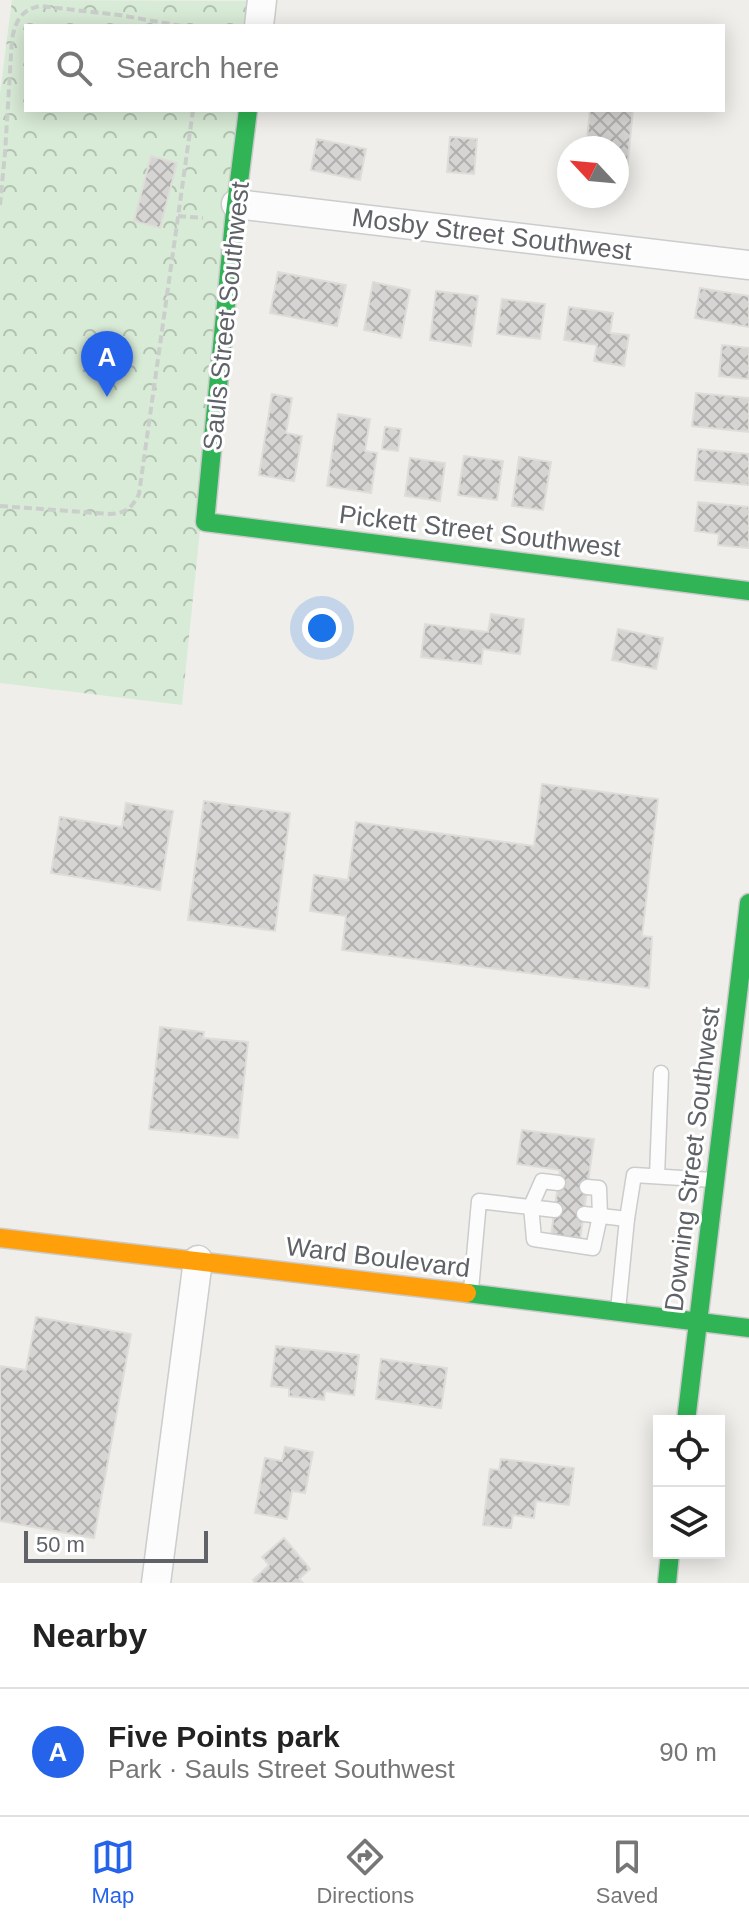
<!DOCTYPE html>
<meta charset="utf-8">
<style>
:root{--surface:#fff;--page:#f6f6f6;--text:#222;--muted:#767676;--line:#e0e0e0;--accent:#2563eb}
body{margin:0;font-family:Helvetica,sans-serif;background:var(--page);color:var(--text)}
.controls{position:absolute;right:24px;bottom:24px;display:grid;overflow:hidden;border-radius:0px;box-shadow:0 4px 20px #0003}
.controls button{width:72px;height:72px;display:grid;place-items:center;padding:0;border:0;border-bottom:2px solid var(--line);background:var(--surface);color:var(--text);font:40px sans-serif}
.compass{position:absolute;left:557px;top:136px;width:72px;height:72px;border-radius:50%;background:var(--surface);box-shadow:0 4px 20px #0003;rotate:296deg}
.scale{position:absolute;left:24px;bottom:20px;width:184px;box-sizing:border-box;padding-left:8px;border:4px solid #5f6368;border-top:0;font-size:22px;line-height:28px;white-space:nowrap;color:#5f6368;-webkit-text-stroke:6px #fff;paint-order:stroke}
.you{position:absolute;left:322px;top:628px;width:28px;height:28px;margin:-20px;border:6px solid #fff;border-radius:50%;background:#1a73e8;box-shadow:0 0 0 12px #1a73e833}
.badge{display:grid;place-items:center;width:52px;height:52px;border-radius:50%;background:var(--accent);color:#fff;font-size:26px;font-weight:700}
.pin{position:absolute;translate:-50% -66px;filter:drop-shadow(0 2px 4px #0008)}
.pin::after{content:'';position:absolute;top:42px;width:28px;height:24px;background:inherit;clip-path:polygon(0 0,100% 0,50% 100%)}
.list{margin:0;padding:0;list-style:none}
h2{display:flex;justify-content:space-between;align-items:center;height:104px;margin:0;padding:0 32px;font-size:34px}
h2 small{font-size:26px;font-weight:400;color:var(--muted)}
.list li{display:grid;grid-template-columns:52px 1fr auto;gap:24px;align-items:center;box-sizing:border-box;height:128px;padding:0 32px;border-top:2px solid var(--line)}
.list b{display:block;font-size:30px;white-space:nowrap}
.list p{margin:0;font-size:26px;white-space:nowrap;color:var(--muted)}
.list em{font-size:26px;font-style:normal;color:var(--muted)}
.icon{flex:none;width:44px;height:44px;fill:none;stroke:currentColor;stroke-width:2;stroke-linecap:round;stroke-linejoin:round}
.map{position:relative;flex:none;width:749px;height:1583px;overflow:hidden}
.search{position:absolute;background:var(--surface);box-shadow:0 4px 20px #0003;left:24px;right:24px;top:24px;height:88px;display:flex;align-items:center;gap:20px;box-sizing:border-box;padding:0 28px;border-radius:0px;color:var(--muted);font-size:30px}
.sheet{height:232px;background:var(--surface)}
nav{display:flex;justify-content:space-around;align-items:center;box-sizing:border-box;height:112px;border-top:2px solid var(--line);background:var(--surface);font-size:22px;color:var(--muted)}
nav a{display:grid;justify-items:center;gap:4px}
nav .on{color:var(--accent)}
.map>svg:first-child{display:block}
.park{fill:url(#park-crowns)}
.building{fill:url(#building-cross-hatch);stroke:#deddd9;stroke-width:2}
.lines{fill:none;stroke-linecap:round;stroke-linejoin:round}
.lane-casing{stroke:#cbcccc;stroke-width:17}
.street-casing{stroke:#cbcccc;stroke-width:31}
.fast-casing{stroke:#cacacb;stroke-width:21}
.slow-casing{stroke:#cacacb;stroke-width:21}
.path{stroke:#cacfcc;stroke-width:4;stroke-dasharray:8 4;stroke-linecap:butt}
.lane{stroke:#fdfcfc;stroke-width:14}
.street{stroke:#fdfcfc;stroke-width:28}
.fast{stroke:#30b455;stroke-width:18}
.slow{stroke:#ff9f0a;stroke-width:18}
.labels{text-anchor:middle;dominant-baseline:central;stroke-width:6;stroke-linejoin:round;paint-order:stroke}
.street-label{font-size:26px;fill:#5f6368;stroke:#fff}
</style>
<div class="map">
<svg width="749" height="1583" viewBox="0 0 749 1583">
<defs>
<pattern id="park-crowns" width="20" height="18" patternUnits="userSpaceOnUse" patternTransform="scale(2)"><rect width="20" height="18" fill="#d8ebd6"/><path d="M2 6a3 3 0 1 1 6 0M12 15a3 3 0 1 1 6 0" fill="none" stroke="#b2c2b1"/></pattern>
<pattern id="building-cross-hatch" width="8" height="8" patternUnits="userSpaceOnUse" patternTransform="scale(2)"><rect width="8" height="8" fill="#d6d5d3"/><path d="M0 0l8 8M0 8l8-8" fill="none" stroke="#b1b0af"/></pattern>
</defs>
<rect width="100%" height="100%" fill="#efeeea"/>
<path class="park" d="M12 0 254 1 252 26H26V110H243L182 705 0 683V93Z"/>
<g class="building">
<path d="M590 110H633L625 189 617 188V148H586Z"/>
<path d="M450 137 477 139 474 174 447 172Z"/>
<path d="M317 139 366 149 360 180 311 170Z"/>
<path d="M151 156 177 163 160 228 134 221Z"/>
<path d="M278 272 346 285 337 326 270 313Z"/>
<path d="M373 282 410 290 401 338 364 330Z"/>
<path d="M700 288 749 296V327L695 318Z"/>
<path d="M436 291 478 296 471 346 430 340Z"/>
<path d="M502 299 545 304 540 339 497 334Z"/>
<path d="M569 307 613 313 610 333 629 335 624 366 594 361 597 345 564 340Z"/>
<path d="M722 345 749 348V379L719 376Z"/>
<path d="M696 393 749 398V432L692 426Z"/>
<path d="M272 394 292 398 286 433 302 436 294 481 259 475Z"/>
<path d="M338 414 370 419 365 451 377 453 371 493 327 486Z"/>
<path d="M385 427 401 429 398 451 382 449Z"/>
<path d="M698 449 749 454V485L695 480Z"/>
<path d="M464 456 503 461 497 500 458 495Z"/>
<path d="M519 457 551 462 543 510 512 506Z"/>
<path d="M410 458 445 463 440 501 405 496Z"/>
<path d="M698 502 749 507V548L718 545 719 534 695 531Z"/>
<path d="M491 614 524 619 520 654 483 649 481 664 421 657 425 624 488 632Z"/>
<path d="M618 629 663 638 656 669 612 660Z"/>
<path d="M542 784 658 799 642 936 652 937 649 988 342 950 346 916 310 911 314 875 348 880 356 822 534 846Z"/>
<path d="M204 801 290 813 275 931 188 920Z"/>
<path d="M126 803 173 811 160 890 51 873 60 817 122 827Z"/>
<path d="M160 1027 204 1032 203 1038 248 1042 238 1138 149 1129Z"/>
<path d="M522 1130 594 1139 580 1240 551 1236 560 1170 517 1164Z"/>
<path d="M36 1317 131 1334 94 1538 0 1521V1366L26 1370Z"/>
<path d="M276 1346 359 1355 354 1395 325 1391 324 1400 289 1396V1388L271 1386Z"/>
<path d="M381 1359 447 1368 441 1408 376 1399Z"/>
<path d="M285 1447 313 1452 305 1493 292 1491 287 1519 255 1513 265 1458 282 1461Z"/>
<path d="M501 1459 574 1468 569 1505 536 1501 534 1518 513 1515 511 1528 483 1525 490 1469 499 1470Z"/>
<path d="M284 1538 310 1569 299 1579 303 1583H255L253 1580 269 1565 262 1557Z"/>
</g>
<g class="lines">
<g class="lane-casing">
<g id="lane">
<path d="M657 1176 661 1073"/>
<path d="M558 1183 542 1181 531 1206 534 1239 593 1248 600 1216 599 1188 587 1187"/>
<path d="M584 1214 627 1219 634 1175 713 1180"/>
<path d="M471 1290 479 1201 555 1210"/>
<path d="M618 1310 627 1219"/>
</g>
</g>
<g class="street-casing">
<g id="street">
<path d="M259 26 262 0"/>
<path d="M236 204 749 265"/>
<path d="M156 1583 198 1260"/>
</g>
</g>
<g class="fast-casing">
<g id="fast">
<path d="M248 110 234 221 205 522 749 591"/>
<path d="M467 1293 749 1328"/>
<path d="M686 1421 749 903"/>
<path d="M667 1583 670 1553"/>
</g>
</g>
<g class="slow-casing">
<path id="slow" d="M0 1238 467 1293"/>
</g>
<g class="path">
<path d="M0 205 5 153 12 39C16 20 21 10 40 6L119 15 182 26"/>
<path d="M178 216 203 218"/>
<path d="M0 506 110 514C126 513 132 508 139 494L193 110"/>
</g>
<use href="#lane" class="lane"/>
<use href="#street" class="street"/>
<use href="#fast" class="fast"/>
<use href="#slow" class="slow"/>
</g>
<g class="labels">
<g class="street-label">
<text transform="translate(492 234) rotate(7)">Mosby Street Southwest</text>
<text transform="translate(226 316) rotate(-84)">Sauls Street Southwest</text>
<text transform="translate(480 531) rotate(7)">Pickett Street Southwest</text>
<text transform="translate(692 1159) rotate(-83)">Downing Street Southwest</text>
<text transform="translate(378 1257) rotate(7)">Ward Boulevard</text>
</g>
</g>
</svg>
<div class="controls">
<button><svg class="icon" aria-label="locate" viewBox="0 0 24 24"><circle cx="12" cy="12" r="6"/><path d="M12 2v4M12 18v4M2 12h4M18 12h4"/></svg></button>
<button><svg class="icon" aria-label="layers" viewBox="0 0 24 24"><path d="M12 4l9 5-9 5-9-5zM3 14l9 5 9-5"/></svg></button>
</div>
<svg class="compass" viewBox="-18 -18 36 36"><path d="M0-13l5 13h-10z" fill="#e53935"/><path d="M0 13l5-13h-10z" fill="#767676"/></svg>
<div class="scale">50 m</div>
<div class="you"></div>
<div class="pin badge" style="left:107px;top:397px">A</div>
<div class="search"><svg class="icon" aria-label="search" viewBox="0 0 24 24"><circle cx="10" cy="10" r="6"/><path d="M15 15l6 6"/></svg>Search here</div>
</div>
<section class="sheet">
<h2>Nearby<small></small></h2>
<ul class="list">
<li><span class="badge">A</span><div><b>Five Points park</b><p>Park · Sauls Street Southwest</p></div><em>90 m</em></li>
</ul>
</section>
<nav>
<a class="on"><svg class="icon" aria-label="map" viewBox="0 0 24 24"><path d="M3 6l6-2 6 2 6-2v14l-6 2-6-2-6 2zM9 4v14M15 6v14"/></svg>Map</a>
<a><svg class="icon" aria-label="directions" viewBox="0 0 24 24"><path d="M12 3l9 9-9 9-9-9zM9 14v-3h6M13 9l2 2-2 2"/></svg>Directions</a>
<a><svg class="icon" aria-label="saved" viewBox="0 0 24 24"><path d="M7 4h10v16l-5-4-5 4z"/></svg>Saved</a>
</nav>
